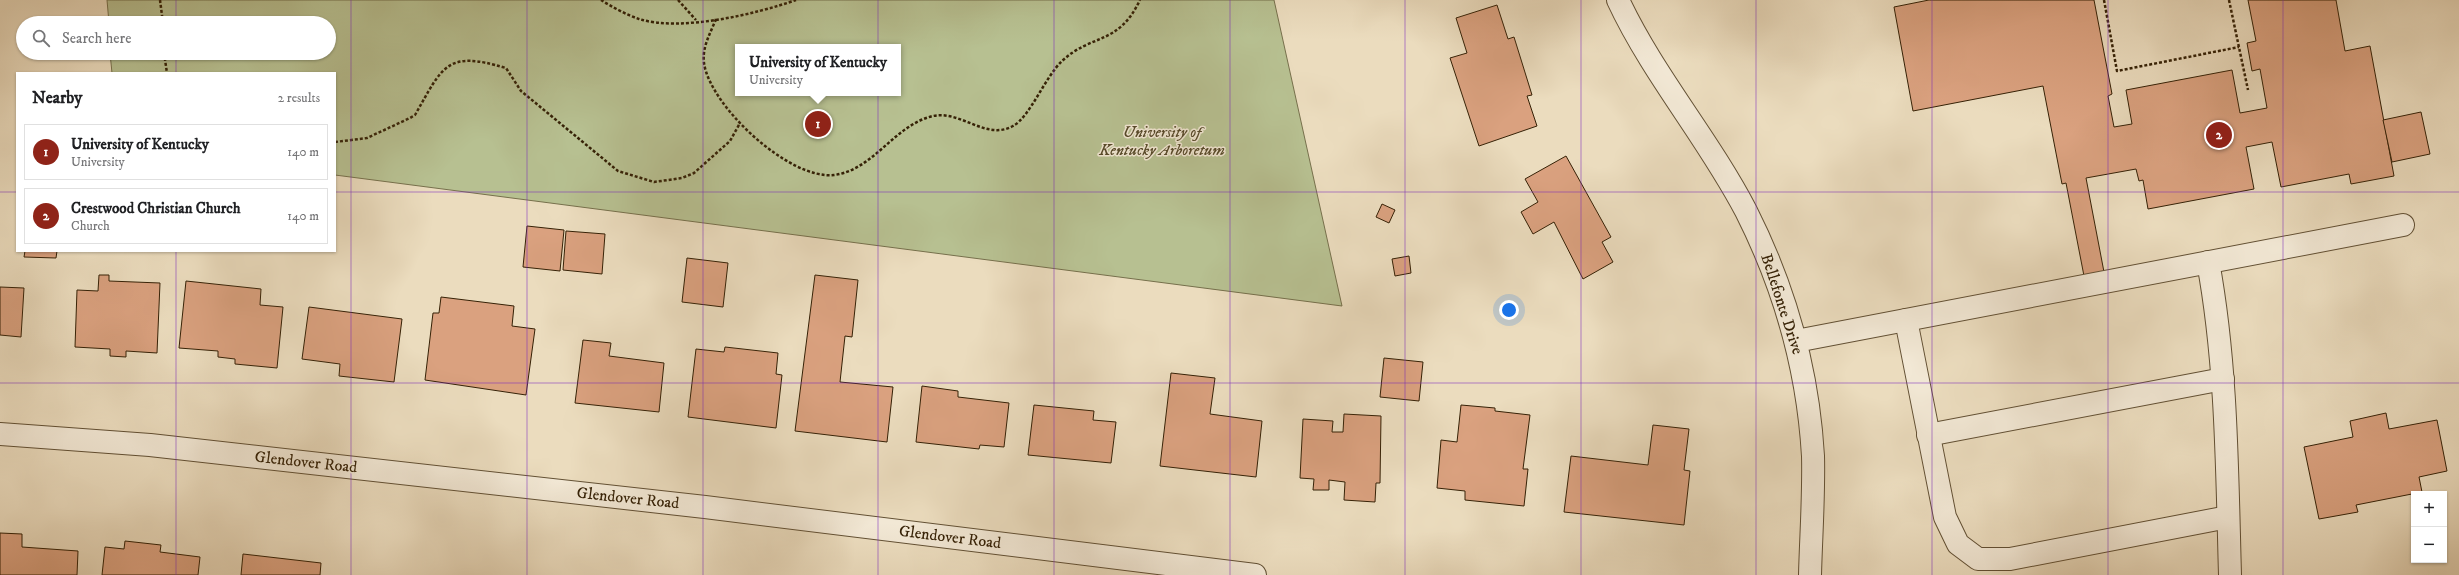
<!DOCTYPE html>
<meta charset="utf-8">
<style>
:root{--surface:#fff;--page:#f6f6f6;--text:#202124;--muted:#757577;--line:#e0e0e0;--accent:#8f2418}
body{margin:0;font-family:"IM FELL DW Pica",serif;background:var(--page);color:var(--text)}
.controls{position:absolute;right:12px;bottom:12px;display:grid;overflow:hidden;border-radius:0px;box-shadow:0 1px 3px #0004}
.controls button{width:36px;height:36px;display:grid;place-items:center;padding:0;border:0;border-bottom:1px solid var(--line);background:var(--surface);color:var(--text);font:20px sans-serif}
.you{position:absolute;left:1509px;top:310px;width:14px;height:14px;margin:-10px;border:3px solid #fff;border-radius:50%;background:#1a73e8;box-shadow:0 0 0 6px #1a73e833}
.badge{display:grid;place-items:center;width:26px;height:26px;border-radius:50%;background:var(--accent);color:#fff;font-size:13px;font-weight:700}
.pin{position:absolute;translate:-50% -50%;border:2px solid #fff;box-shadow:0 1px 4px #0006}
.popup{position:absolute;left:735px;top:44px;width:166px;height:52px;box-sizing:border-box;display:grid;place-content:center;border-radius:0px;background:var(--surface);filter:drop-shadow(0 1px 3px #0005);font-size:13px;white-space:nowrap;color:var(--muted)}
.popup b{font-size:15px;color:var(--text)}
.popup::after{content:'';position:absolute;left:50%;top:100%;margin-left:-8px;border:8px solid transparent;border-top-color:var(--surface)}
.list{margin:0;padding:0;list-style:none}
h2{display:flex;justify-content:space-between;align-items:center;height:52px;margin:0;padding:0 16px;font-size:17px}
h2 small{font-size:13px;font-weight:400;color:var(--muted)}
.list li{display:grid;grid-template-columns:26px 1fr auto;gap:12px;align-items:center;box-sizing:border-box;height:56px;margin:0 8px 8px;padding:0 8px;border:1px solid var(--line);border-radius:0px}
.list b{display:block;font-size:15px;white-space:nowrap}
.list p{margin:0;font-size:13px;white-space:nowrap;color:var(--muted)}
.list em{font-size:13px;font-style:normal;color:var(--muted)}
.icon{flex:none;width:22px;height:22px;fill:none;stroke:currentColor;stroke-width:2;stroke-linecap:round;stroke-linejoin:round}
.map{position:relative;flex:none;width:2459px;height:575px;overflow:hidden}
.search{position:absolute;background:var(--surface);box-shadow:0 1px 3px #0004;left:16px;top:16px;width:320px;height:44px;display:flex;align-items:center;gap:10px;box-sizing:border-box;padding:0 14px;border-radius:22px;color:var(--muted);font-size:15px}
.panel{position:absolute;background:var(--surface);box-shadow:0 1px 3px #0004;left:16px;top:72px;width:320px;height:180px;border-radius:0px}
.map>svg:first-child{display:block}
.green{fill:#b7c091;stroke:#76704c;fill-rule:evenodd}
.building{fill:#daa17f;stroke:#352106}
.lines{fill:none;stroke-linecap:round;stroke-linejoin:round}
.minor-casing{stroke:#625034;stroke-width:24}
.path{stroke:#352106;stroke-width:2.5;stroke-dasharray:3 2;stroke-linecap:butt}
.minor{stroke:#f2e8d5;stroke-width:22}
.grid{fill:none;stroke:#7b2cbf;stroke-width:1;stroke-opacity:0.55}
.labels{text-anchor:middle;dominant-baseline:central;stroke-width:3;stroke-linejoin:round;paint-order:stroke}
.park-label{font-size:16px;font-style:italic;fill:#564929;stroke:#f2e8d5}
.street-label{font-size:16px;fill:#352106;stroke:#f2e8d5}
</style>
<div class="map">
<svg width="2459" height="575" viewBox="0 0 2459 575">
<rect width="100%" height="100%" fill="#ebdcbe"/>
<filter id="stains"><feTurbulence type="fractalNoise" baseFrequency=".005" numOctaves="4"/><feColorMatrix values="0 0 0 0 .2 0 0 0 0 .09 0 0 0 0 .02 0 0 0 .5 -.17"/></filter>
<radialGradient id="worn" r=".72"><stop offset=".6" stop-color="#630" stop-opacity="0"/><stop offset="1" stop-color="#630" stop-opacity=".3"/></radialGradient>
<path class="green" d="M107 0H1274L1342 306 335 175V73H112L110 53H329V23H109ZM738 47H898V93H738Z"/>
<g class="building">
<path d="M1929 0H2094L2112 94 2108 96 2114 127 2132 124 2126 90 2232 70 2240 113 2267 108 2260 69 2252 71 2247 43 2256 41 2248 0H2336L2345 51 2370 46 2394 176 2351 184 2349 174 2281 187 2272 142 2246 147 2254 189 2148 209 2143 180 2139 181 2136 169 2086 178 2104 272 2084 276 2066 183 2062 184 2043 86 1913 111 1894 7Z"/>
<path d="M1497 5 1508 39 1514 37 1532 95 1527 96 1537 126 1479 146 1450 58 1467 53 1456 18Z"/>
<path d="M2421 112 2430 154 2392 162 2383 120Z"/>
<path d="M1566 156 1611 237 1602 242 1613 262 1583 279 1554 222 1533 234 1521 212 1538 202 1525 179Z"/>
<path d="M1382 204 1395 210 1389 223 1376 217Z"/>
<path d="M527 226 564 230 560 271 523 267Z"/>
<path d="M566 231 605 234 602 274 563 270Z"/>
<path d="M25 251H57L56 258 24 257Z"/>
<path d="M1409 256 1411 273 1395 276 1392 259Z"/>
<path d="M687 258 728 263 723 307 682 302Z"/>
<path d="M99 275H109V281L160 283 157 353 126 351V357L110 356V349L75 347 77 290 98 291Z"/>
<path d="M815 275 858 280 852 337 845 336 840 382 893 387 887 442 795 431Z"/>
<path d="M186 281 261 289 260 305 283 307 277 368 235 364V359L218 357V351L179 348Z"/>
<path d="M0 287 24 288 21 337 0 335Z"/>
<path d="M441 297 514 306 512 326 535 329 526 395 425 380 433 313H439Z"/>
<path d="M309 307 402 319 394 382 339 376 340 364 302 359Z"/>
<path d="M583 340 611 343 609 356 664 363 659 412 575 403Z"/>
<path d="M725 347 778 353 776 374 782 375 776 428 688 417 696 349 724 352Z"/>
<path d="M1384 358 1423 362 1419 401 1380 397Z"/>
<path d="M1171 373 1215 378 1210 414 1262 421 1256 477 1160 466Z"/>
<path d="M922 386 958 391V397L1009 403 1004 447 980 445 979 449 916 442Z"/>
<path d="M1034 405 1094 411 1093 420 1116 422 1111 463 1028 455Z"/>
<path d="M1461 405 1495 408V411L1530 415 1523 469H1528L1524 506 1465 500V491L1437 488 1441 440 1457 442Z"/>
<path d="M2386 413 2389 429 2437 420 2447 471 2419 477 2422 492 2356 505 2358 512 2319 519 2304 447 2353 437 2350 421Z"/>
<path d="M1344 414 1381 416 1380 483H1376L1375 502 1344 500 1345 482 1329 480V490H1313L1314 479 1300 478 1303 419 1333 421 1332 432H1343Z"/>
<path d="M1653 425 1689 429 1684 470 1690 471 1684 525 1564 512 1571 456 1648 465Z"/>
<path d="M0 533 22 534V547L78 551 77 575H0Z"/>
<path d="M125 541 161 545 160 552 200 557 198 575H102L105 547 124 549Z"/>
<path d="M243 554 321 563 320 575H241Z"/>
</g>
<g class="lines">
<g class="minor-casing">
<g id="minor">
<path d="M1618 0C1653 75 1708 138 1746 211 1785 288 1808 370 1813 456 1814 495 1811 536 1810 575"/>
<path d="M2208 262C2227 365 2227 471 2230 575"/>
<path d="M1906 320 1945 517 1958 544 1978 559H2010L2228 517"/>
<path d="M1796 341 2403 225"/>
<path d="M0 434 150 445 705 507 1255 575"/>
<path d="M1928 435 2223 379"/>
</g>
</g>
<g class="path">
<path d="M160 0 163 23"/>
<path d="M601 0C612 7 627 15 639 19 681 32 756 14 796 0"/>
<path d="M678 0 696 20"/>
<path d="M2104 0 2117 71 2239 47"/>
<path d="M2229 0 2248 90"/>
<path d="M716 19C710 34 702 47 704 63 710 106 789 180 834 175 874 170 894 125 933 116 961 110 986 141 1013 126 1030 117 1045 77 1062 61 1092 33 1118 46 1140 0"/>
<path d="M164 53 167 73"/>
<path d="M335 142 367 138 410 118 415 115C443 66 446 50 506 68L521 91 618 171 654 182 682 178 694 173 730 141 740 123"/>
</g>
<use href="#minor" class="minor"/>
</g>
<path class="grid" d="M176 0V23M351 0V575M527 0V575M703 0V575M878 0V575M1054 0V575M1230 0V575M1405 0V575M1581 0V575M1756 0V575M1932 0V575M2108 0V575M2283 0V575M176 53V73M0 192H17M335 192H2459M176 251V575M0 383H2459"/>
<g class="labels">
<g class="park-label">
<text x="1162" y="132">University of<tspan x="1162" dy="18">Kentucky Arboretum</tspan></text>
</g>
<g class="street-label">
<text transform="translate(1782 304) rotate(72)">Bellefonte Drive</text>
<text transform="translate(306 462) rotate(6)">Glendover Road</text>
<text transform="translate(628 498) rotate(6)">Glendover Road</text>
<text transform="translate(950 537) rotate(7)">Glendover Road</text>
</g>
</g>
<rect width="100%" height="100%" filter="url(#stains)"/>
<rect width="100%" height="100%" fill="url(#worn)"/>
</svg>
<div class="controls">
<button>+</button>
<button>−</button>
</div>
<div class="you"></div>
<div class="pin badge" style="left:818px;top:124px">1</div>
<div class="popup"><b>University of Kentucky</b>University</div>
<div class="pin badge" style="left:2219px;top:135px">2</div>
<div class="search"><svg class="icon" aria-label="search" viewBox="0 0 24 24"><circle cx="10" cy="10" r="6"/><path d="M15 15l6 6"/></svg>Search here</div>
<section class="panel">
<h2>Nearby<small>2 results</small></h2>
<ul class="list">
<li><span class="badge">1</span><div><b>University of Kentucky</b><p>University</p></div><em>140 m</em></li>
<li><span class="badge">2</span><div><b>Crestwood Christian Church</b><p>Church</p></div><em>140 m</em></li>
</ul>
</section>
</div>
